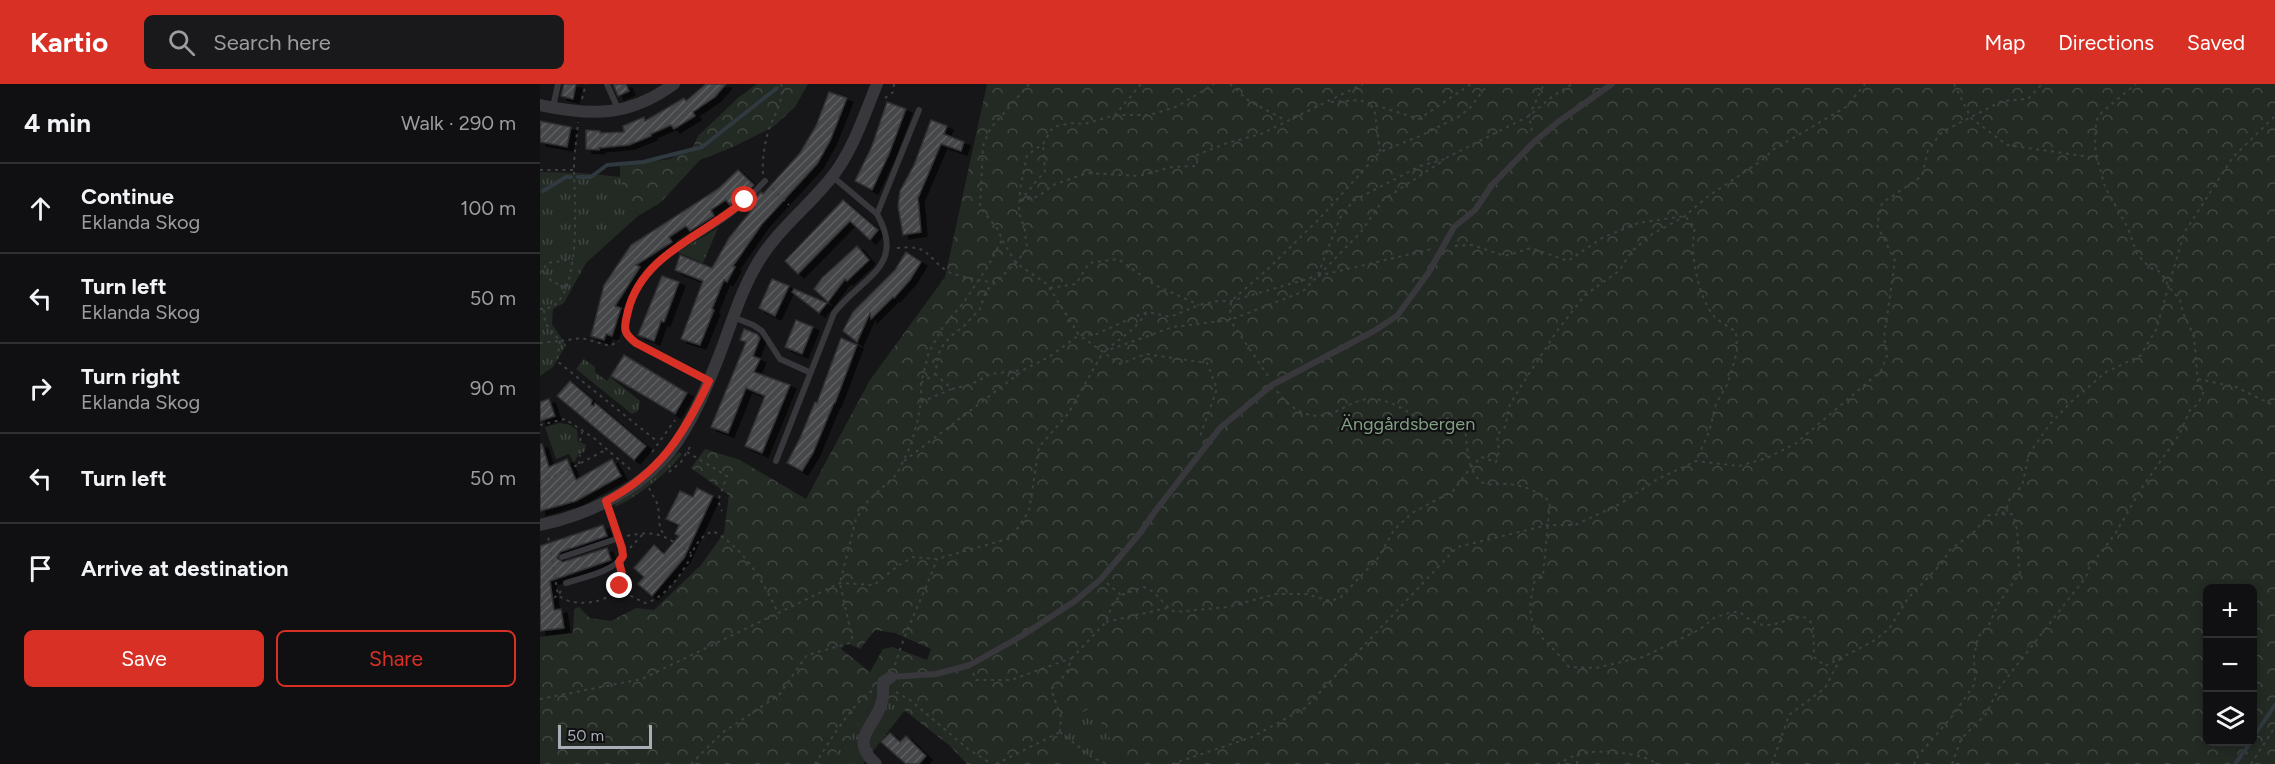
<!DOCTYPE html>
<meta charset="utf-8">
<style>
:root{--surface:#101012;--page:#19191b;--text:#f1f3f6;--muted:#9c9d9f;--line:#303032;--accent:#d93025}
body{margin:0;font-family:Figtree,sans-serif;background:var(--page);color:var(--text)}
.controls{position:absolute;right:18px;bottom:18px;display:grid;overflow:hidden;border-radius:9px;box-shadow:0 3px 9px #0003}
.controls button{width:54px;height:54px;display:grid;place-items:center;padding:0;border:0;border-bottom:2px solid var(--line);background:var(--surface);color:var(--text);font:30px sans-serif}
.scale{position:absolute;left:18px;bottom:15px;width:94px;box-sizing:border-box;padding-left:6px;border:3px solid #a9aeb6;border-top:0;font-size:16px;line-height:21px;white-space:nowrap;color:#a9aeb6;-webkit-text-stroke:4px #111113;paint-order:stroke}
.stop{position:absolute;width:18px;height:18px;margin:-14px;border:4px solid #d93025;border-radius:50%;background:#fff}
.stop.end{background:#d93025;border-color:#fff;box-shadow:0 2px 6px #0008}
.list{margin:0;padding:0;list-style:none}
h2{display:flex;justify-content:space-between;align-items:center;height:78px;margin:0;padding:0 24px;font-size:26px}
h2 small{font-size:20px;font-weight:400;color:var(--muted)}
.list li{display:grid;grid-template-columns:39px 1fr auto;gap:18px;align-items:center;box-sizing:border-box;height:90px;padding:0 24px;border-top:2px solid var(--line)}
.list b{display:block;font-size:22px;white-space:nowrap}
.list p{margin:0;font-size:20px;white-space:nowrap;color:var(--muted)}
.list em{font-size:20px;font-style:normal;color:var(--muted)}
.actions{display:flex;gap:12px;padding:18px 24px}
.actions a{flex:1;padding:14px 0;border:2px solid var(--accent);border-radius:9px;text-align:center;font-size:21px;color:var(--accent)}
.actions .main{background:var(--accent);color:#fff}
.icon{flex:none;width:33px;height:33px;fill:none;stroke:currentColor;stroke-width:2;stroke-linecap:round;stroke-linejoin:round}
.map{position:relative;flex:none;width:1735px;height:680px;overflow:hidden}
header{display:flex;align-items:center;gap:36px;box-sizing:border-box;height:84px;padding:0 30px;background:var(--accent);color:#fff}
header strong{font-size:28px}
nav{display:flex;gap:33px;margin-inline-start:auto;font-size:21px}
.search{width:420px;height:54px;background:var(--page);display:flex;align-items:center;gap:15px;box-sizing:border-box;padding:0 21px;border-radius:9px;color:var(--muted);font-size:22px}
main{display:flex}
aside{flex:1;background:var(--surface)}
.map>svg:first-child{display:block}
.grass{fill:url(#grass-tufts)}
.forest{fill:url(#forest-crowns);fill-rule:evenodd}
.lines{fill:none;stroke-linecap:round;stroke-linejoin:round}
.stream{stroke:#30393f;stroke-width:4}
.building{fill:url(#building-hatch);stroke:#303034;stroke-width:1.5;filter:url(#shadow)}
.path{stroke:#3e3f43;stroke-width:2;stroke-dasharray:3 4.5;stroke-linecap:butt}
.lane{stroke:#38383c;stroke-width:6}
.street{stroke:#38383c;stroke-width:12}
.route{stroke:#d93025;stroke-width:8}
.labels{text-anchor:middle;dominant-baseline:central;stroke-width:4.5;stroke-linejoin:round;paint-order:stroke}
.park-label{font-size:18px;fill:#829f83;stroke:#111113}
</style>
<header>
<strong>Kartio</strong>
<div class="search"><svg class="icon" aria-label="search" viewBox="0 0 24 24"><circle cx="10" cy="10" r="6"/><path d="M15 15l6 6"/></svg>Search here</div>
<nav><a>Map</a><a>Directions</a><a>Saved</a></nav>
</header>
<main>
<aside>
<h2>4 min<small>Walk · 290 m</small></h2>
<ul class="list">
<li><svg class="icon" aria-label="ahead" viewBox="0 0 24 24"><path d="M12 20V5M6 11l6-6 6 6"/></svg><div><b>Continue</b><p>Eklanda Skog</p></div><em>100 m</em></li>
<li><svg class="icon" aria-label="left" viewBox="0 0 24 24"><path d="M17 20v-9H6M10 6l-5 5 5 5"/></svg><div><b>Turn left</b><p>Eklanda Skog</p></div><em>50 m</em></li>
<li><svg class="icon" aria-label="right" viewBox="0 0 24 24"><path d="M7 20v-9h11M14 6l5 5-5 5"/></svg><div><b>Turn right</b><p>Eklanda Skog</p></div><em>90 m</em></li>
<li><svg class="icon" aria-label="left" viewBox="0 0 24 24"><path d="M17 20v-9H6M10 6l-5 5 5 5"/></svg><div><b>Turn left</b></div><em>50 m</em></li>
<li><svg class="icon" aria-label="arrive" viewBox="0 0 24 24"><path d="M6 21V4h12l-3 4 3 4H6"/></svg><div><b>Arrive at destination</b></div></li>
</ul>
<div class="actions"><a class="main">Save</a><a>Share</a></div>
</aside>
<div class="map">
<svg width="1735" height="680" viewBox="0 0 1735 680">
<defs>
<pattern id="grass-tufts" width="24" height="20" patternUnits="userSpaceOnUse" patternTransform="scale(1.5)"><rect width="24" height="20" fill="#232a23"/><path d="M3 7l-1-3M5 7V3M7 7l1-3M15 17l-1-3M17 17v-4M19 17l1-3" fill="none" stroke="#404641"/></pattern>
<pattern id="forest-crowns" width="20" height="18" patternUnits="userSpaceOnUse" patternTransform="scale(1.5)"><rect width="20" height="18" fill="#232a23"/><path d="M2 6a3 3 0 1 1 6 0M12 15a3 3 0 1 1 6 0" fill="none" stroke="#404641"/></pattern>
<pattern id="building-hatch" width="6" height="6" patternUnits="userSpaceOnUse" patternTransform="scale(1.5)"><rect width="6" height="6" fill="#45464a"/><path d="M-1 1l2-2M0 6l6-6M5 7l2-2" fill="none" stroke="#5d5e62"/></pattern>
<filter id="shadow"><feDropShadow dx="6" dy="4" stdDeviation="0" flood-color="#0009"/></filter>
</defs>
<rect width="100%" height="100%" fill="#161618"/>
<g class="grass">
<path d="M0 88 43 89 80 93 98 132 46 179 24 219 13 225 12 240 26 261 13 283 0 292Z"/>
<path d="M178 144 163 179 137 168Z"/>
<path d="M44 275 55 283V288L67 297 70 293 100 317 98 327 92 330 36 285Z"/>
<path d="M20 339 30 341 37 346 38 357 46 361 45 367 38 371 34 379 29 370 16 375 5 343Z"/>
<path d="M139 368 142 370C130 387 94 416 74 423L76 419 120 388Z"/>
<path d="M347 613 365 626 323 680H287L314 648 335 614Z"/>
<path d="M552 622 585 680H532L512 645Z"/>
</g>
<g class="forest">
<path d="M217 0H268L255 23 233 43 193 63 160 76 120 119 98 132 80 93V82L130 75 153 63 158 52 199 13Z"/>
<path d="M447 0H1735V680H585L552 623 513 645 532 680H427L409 661 347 613 335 614 314 648 287 680H0V553L33 549 34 525 39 523 50 534 71 537 96 524 114 526 161 481 184 449 189 411 151 384 165 365 200 376 266 415 330 296 405 193ZM1668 504H1712V658H1668ZM335 546 355 549 391 565 387 576 353 563 343 565 330 588 301 565 307 559 320 565Z"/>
</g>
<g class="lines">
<g class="stream">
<path d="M38 93H51L67 81 103 78 162 63 237 4"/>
<path d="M3 107 26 93H31"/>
<path d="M1712 655 1735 621"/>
<path d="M1695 680 1711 658"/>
</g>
</g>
<g class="building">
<path d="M24 0H36L33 15 21 12Z"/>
<path d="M73 0H86L89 7 78 12Z"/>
<path d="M166 0H186L175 13 153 28 155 32 134 45 131 41 111 50V52L89 61 59 64V66L46 65V46L60 47V49L84 48 83 42 104 33 105 37 144 14 146 17Z"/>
<path d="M289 8 307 14 290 57 277 80 222 140 193 182 195 183 187 198 184 196 172 225 174 226 160 261 141 255 163 197 135 186 140 171 172 184 189 154 215 122 211 118 221 108 223 110 260 69 276 42Z"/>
<path d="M347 18 366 25 349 70 332 106 315 97 332 62Z"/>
<path d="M391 36 407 42 404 50 424 58 421 67 401 60 378 114 381 148 363 151 358 122 360 107 374 81Z"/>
<path d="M0 37 31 43 27 63 0 58Z"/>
<path d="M198 86 214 101 204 111 201 109 190 121 186 116 171 126 174 132 150 147 146 142 129 153 132 158 96 181 100 183 75 222 81 224 72 252 66 250 64 256 51 252 64 201 91 161 178 105Z"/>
<path d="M303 116 338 146 330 156 310 137 258 190 245 177Z"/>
<path d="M317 162 329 176 307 197 305 195 288 218 274 205 282 194Z"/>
<path d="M366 168 381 178 370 196 354 214 353 213 331 235 330 229 317 258 303 247 306 241 313 228 355 186Z"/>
<path d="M122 192 139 198 124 238 121 237 114 257 98 251Z"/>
<path d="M232 195 249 202 235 232 219 224Z"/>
<path d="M254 205 287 219 279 229 252 208Z"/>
<path d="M256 236 273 243 262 270 245 263Z"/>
<path d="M204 245 217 250 220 254 213 272 220 275 214 288 250 301 222 369 205 362 225 312 206 304 188 349 171 343 206 258 200 256Z"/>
<path d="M301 254 317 261 295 319H294L273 369 262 387 247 379 260 354 275 318 277 319Z"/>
<path d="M84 271 147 309 135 330 71 292Z"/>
<path d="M30 297 52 316 51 321 54 322 55 319 106 362 94 376 17 312Z"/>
<path d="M9 315 15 332 0 337V318Z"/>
<path d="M0 360H2L9 383 27 375 36 396 72 375 81 392 36 417 0 427Z"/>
<path d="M157 404 173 412 144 474 112 512 98 500 104 493 94 484 114 461 124 470 139 452 135 450 139 441 126 435 140 407 153 413Z"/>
<path d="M63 441 67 452 20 468 17 474 23 478 67 464 71 476 10 497 14 526 21 525 24 544 0 547V462Z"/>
<path d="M350 649 360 658 366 652 386 672 379 680H366L341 658Z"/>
</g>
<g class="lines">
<g class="path">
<path d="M489 0 450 45 443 62 440 123 459 147 462 156 476 179 507 200 539 251 580 280 606 270 667 279 677 305 659 355"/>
<path d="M690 0 709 17 745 36"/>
<path d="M1414 0 1431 34 1467 61 1557 74"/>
<path d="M345 14 353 8 354 0"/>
<path d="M42 15 46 0"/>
<path d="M791 18 819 16 879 35 931 0"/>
<path d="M831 21 835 29 840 68"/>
<path d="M575 31H610L638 22 674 0"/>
<path d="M992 47 989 32 1004 0"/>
<path d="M906 74 989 32 1013 12 1032 0"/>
<path d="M0 86H33"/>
<path d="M223 90C222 74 225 57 230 42 236 28 244 16 241 0"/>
<path d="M232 104 249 121"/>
<path d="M480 117 499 112 513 101 547 89 599 92 632 83 657 82V71L687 59 721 50 823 0"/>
<path d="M480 117 505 87 503 60"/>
<path d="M915 162 932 161 965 172 991 164 1028 177 1062 154 1098 139 1145 132 1155 144C1149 167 1158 212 1173 231 1178 237 1189 243 1196 248L1197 268 1188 299 1176 320 1169 348 1156 377"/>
<path d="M357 164C392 160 386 175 409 188 415 192 446 197 455 199"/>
<path d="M0 189 4 184"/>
<path d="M779 191 821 148 843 116 901 78"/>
<path d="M778 192 892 165"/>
<path d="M25 203 11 197 4 184 8 179 33 175"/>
<path d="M510 204 536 200 549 179 578 175 615 201 659 221"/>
<path d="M0 225C45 228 34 111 34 84 34 69 37 53 38 38"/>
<path d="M4 226 5 239 20 257 42 254 70 262 79 257"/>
<path d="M20 257 17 277 118 358"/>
<path d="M0 259 20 257"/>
<path d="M566 266 593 245 606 230"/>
<path d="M395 290 412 305 432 300 450 290 483 286 509 273 539 251 557 250 596 232 608 228 630 233 659 221 678 217H691L774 193"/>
<path d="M728 292 690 236 691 217 728 185 780 134 840 68 880 52 918 33 929 25 948 0"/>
<path d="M1658 295 1696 303 1735 322"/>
<path d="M381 299 395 290 400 265 410 253 425 241 440 225 446 207 476 179 488 163 486 159 485 146 479 129 480 106 487 71 503 60 511 46 517 42 534 39 544 40 575 31 601 0"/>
<path d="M737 307C747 322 766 335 785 331 800 328 813 316 829 315 849 314 869 328 884 339 898 334 909 332 924 338 927 353 926 375 934 389 944 406 952 399 967 400 982 401 999 407 1010 418L1003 492 995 496C981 549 1001 547 1029 583L1056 584 1103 573 1159 546 1174 534 1191 528H1200C1225 551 1235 538 1263 532L1273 540 1274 573 1285 582 1332 558 1349 545 1368 514 1402 479 1410 466 1434 448 1449 431 1472 430C1481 446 1476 470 1480 489L1458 520 1450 539 1438 553 1434 572 1435 599 1414 630 1378 672 1374 680"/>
<path d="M381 318 412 305"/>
<path d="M0 341 25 335 55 355 92 387"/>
<path d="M40 357 42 348"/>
<path d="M112 368 135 336"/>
<path d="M147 368 187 392 178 417 182 427"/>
<path d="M364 377 481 288"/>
<path d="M39 380 40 371"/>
<path d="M129 388 141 378 150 363"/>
<path d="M0 398 28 386 67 365"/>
<path d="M109 404 118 421 120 445 125 451"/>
<path d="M1462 430 1467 424 1470 414 1482 402 1489 370 1510 340 1532 317 1566 288 1600 272 1616 246 1644 149 1693 73 1735 32"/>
<path d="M87 452C118 445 126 453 151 469"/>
<path d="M90 464 104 449"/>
<path d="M567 499 581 511"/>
<path d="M77 505 105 519C123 515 139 494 148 478 155 463 157 454 173 447 205 465 223 497 238 529"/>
<path d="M21 507 18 511C37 528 89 516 81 487"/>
<path d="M0 518 11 516 18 511 8 452"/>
<path d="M566 538 627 524"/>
<path d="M355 581C366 544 384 511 397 475"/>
<path d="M433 589 436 596H471L532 574"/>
<path d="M356 608 370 616 428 665 452 680"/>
<path d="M0 615 102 595 300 499 334 501 359 481 373 473 397 475 471 454 489 427 499 363 528 330 563 268 633 243 690 236 762 208 777 193 800 134 813 117 880 82 905 75"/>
<path d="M520 648 521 633 511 605 526 590 532 574 566 538 572 521 581 511 604 503C619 509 622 521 635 528L688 523 736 510H766L790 517 800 514 838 474 854 446 872 429 913 407 931 383 941 373 956 378 959 367 957 351 965 343 970 320 983 299 1017 247 1045 211 1079 187 1092 167 1111 151 1145 132 1167 113 1221 77 1234 65 1306 23 1325 0"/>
<path d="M520 648 553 674 567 680"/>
<path d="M151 680 182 649 239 611 267 571 310 559 312 554 300 499 316 435 327 418 357 390 371 361 377 339 381 318V299L389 268 403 243 424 218 448 182 462 156"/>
<path d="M275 680C288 660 313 618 332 607"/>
<path d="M456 680 520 648"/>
<path d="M632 680 712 653 765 624 917 463 1008 441H1035L1080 420 1116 396 1156 377 1199 382 1227 374 1255 360 1341 287 1347 272 1344 253 1355 177 1337 141 1342 119 1382 92 1388 66 1402 48 1462 17 1488 15 1502 0"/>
<path d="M1017 680C1024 677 1032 672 1039 670 1058 665 1101 668 1117 680"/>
<path d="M1037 680 1038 670"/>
<path d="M1232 680 1249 631 1285 604 1300 575"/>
<path d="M1412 680 1421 655 1446 630 1459 604 1546 493 1549 484 1575 450 1603 402 1639 351 1650 326 1658 320 1664 307 1658 300 1654 252 1643 229 1640 216 1629 203 1621 188 1610 184 1597 170 1588 144 1565 103 1557 74 1555 61 1556 37 1562 28 1596 0"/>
<path d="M1711 680 1735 643"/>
</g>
<g class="lane">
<path d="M67 0 79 27"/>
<path d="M13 23 18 0"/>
<path d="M293 93 337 130"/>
<path d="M193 233 213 241 222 247 240 275 269 288"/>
<path d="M168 297 96 259C82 247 84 244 88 227 100 176 149 160 187 132 201 122 213 109 225 97"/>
<path d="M236 377 294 229C321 193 367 183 337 130L379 26"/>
<path d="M22 473 79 454"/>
<path d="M26 499C43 493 73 488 83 472L67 418"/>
<path d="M351 593 396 590 430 581 483 551 535 517 561 495 601 448 616 426 680 344 732 301 834 247 857 232 889 188 914 143 935 126 952 101 994 58 1018 38 1072 0"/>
</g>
<g class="street">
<path d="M0 21C52 32 89 33 134 0"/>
<path d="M0 441C48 431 97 407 129 369 151 341 166 305 179 272 191 241 200 209 217 180 236 147 268 123 291 94 313 67 324 31 337 0"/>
<path d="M336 680C307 654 337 642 342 617 344 611 343 604 343 598L351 593"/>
</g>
</g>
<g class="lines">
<path class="route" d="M80 502 82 490 79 478 83 472 82 464 66 417C120 389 144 350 169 297L96 259C82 248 84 244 88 227 102 170 165 151 205 116"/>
</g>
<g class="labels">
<g class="park-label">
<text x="868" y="340">Änggårdsbergen</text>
</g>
</g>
</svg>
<div class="controls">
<button>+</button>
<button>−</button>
<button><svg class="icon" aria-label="layers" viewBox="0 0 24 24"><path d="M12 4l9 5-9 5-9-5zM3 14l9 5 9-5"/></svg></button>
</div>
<div class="scale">50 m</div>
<div class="stop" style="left:205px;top:116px"></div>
<div class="stop end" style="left:80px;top:502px"></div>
</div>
</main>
